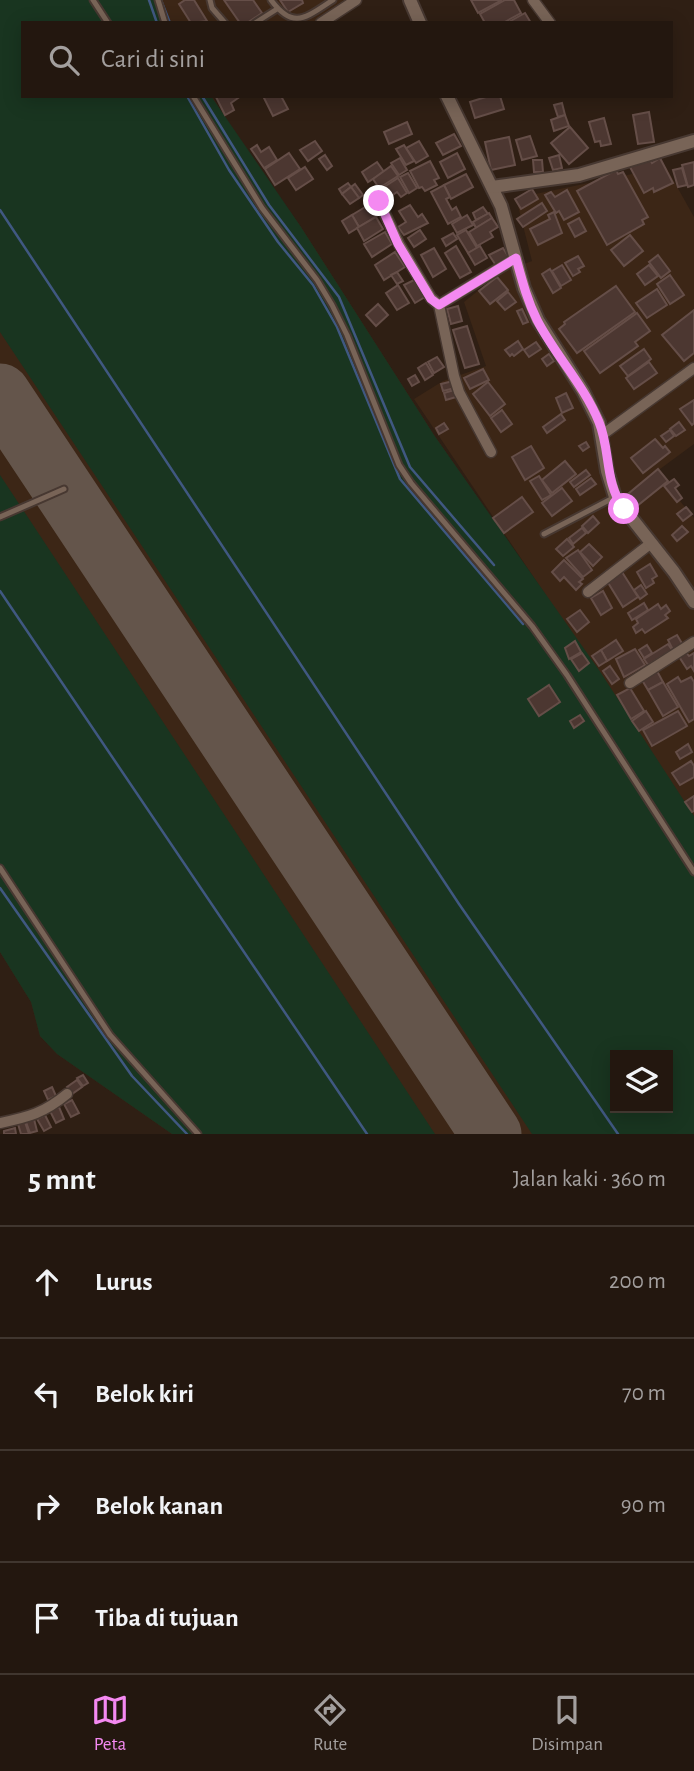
<!DOCTYPE html>
<html lang="id">
<meta charset="utf-8">
<style>
:root{--surface:#23170f;--page:#2f241d;--text:#f1f3f6;--muted:#a39f9e;--line:#40362f;--accent:#f489f1}
body{margin:0;font-family:"Alegreya Sans",sans-serif;background:var(--page);color:var(--text)}
.controls{position:absolute;right:21px;bottom:21px;display:grid;overflow:hidden;border-radius:0px;box-shadow:0 4px 18px #0003}
.controls button{width:63px;height:63px;display:grid;place-items:center;padding:0;border:0;border-bottom:2px solid var(--line);background:var(--surface);color:var(--text);font:35px sans-serif}
.stop{position:absolute;width:21px;height:21px;margin:-16px;border:5px solid #f489f1;border-radius:50%;background:#fff}
.stop.end{background:#f489f1;border-color:#fff;box-shadow:0 2px 7px #0008}
.list{margin:0;padding:0;list-style:none}
h2{display:flex;justify-content:space-between;align-items:center;height:91px;margin:0;padding:0 28px;font-size:30px}
h2 small{font-size:23px;font-weight:400;color:var(--muted)}
.list li{display:grid;grid-template-columns:46px 1fr auto;gap:21px;align-items:center;box-sizing:border-box;height:112px;padding:0 28px;border-top:2px solid var(--line)}
.list b{display:block;font-size:26px;white-space:nowrap}
.list em{font-size:23px;font-style:normal;color:var(--muted)}
.icon{flex:none;width:38px;height:38px;fill:none;stroke:currentColor;stroke-width:2;stroke-linecap:round;stroke-linejoin:round}
.map{position:relative;flex:none;width:694px;height:1134px;overflow:hidden}
.search{position:absolute;background:var(--surface);box-shadow:0 4px 18px #0003;left:21px;right:21px;top:21px;height:77px;display:flex;align-items:center;gap:18px;box-sizing:border-box;padding:0 24px;border-radius:0px;color:var(--muted);font-size:26px}
.sheet{height:539px;background:var(--surface)}
nav{display:flex;justify-content:space-around;align-items:center;box-sizing:border-box;height:98px;border-top:2px solid var(--line);background:var(--surface);font-size:19px;color:var(--muted)}
nav a{display:grid;justify-items:center;gap:4px}
nav .on{color:var(--accent)}
.map>svg:first-child{display:block}
.built{fill:#3c2616;fill-rule:evenodd}
.green{fill:#193520;fill-rule:evenodd}
.lines{fill:none;stroke-linecap:round;stroke-linejoin:round}
.stream{stroke:#405881;stroke-width:2.5}
.runway{stroke:#64554b;stroke-width:61}
.building{fill:#4c3731;stroke:#654e48;stroke-width:2}
.service-casing{stroke:#473831;stroke-width:9}
.minor-casing{stroke:#473831;stroke-width:13}
.tertiary-casing{stroke:#473831;stroke-width:16}
.service{stroke:#786457;stroke-width:5}
.minor{stroke:#786457;stroke-width:10}
.tertiary{stroke:#786457;stroke-width:12}
.route{stroke:#f489f1;stroke-width:9}
</style>
<div class="map">
<svg width="694" height="1134" viewBox="0 0 694 1134">
<rect width="100%" height="100%" fill="#2f1f14"/>
<path class="built" d="M0 0H349L314 23H23V96H212L240 141 301 227 434 435 549 600 414 399 443 381 486 366 464 302 500 273 532 261 516 198 666 167 694 217V444L656 472 694 518V1134H172L57 1054 40 1036 31 1002 0 952ZM615 1055H668V1108H615Z"/>
<g class="green">
<path d="M0 0H158L171 23H23V96H211L301 227 434 435 599 670 694 816V1134H532L0 332ZM615 1055H668V1108H615Z"/>
<path d="M0 475 435 1134H172L57 1054 40 1036 31 1002 0 952Z"/>
</g>
<g class="lines">
<g class="stream">
<path d="M149 0 157 23"/>
<path d="M161 0 170 23"/>
<path d="M187 96 229 170 278 242 313 285 337 327 400 479 523 624"/>
<path d="M202 96 269 205 339 297 410 467 494 565"/>
<path d="M0 210 459 904 618 1134"/>
<path d="M0 591 367 1134"/>
<path d="M0 888 132 1076 187 1134"/>
</g>
<path class="runway" d="M0 394 491 1134"/>
</g>
<g class="building">
<path d="M185 0H194L207 21 191 23 179 4Z"/>
<path d="M224 0H253L262 13 247 23H240Z"/>
<path d="M280 0H302L303 3 288 12Z"/>
<path d="M471 0H502L478 13Z"/>
<path d="M505 0H514L521 13 503 23H485L480 14Z"/>
<path d="M525 13 531 23H507Z"/>
<path d="M241 96 231 103 234 110 225 115 216 97Z"/>
<path d="M263 96H281L288 109 273 116Z"/>
<path d="M489 96H500L504 109 475 118 470 102Z"/>
<path d="M562 103 565 115 558 117 554 105Z"/>
<path d="M649 112 654 142 638 144 633 115Z"/>
<path d="M565 115 569 126 554 131 551 120Z"/>
<path d="M604 118 611 144 601 146 600 141 595 142 589 122Z"/>
<path d="M407 122 412 134 389 144 384 132Z"/>
<path d="M570 127 588 148 569 164 551 143Z"/>
<path d="M454 134 461 146 443 155 436 143Z"/>
<path d="M530 136 537 156 522 160 516 140Z"/>
<path d="M509 137 515 165 491 170 485 142Z"/>
<path d="M315 141 322 151 308 161 300 150Z"/>
<path d="M419 141 428 156 416 163 406 148Z"/>
<path d="M257 145 261 152 269 147 277 160 264 168 251 149Z"/>
<path d="M404 145 414 161 406 165 396 149Z"/>
<path d="M289 153 300 169 275 185 265 169Z"/>
<path d="M457 153 465 169 448 178 440 162Z"/>
<path d="M325 155 332 166 327 170 319 159Z"/>
<path d="M559 155 562 168 553 170 549 158Z"/>
<path d="M400 158 407 170 399 175 391 163Z"/>
<path d="M649 158 652 163 660 158 673 183 654 192 653 188 644 193 630 167Z"/>
<path d="M533 160H542L543 172H534Z"/>
<path d="M430 161 439 178 434 180 437 185 425 191 422 187 419 188 410 171Z"/>
<path d="M377 162 384 172 368 182 362 172Z"/>
<path d="M694 162V185L688 187 682 165Z"/>
<path d="M391 166 398 176 379 188 373 179Z"/>
<path d="M305 167 313 179 296 190 288 178Z"/>
<path d="M682 168 687 185 678 187 673 170Z"/>
<path d="M616 170 618 174 623 172 648 217 642 220 644 224 607 245 577 191Z"/>
<path d="M408 173 417 188 409 193 400 177Z"/>
<path d="M466 174 473 187 451 199 444 185Z"/>
<path d="M398 178 407 193 401 197 397 192 387 199 381 189Z"/>
<path d="M348 183 351 187 342 194 339 189Z"/>
<path d="M355 184 363 195 359 198 351 187Z"/>
<path d="M444 185 450 197 446 199 452 210 456 207 461 217 448 224 431 192Z"/>
<path d="M351 187 359 198 350 204 342 194Z"/>
<path d="M532 189 538 199 521 209 515 199Z"/>
<path d="M567 190 579 212 564 220 559 211 556 213 545 195 551 192 555 197Z"/>
<path d="M375 201 383 212 359 227 352 215Z"/>
<path d="M542 203 547 211 523 227 517 219Z"/>
<path d="M410 205 418 217 422 214 428 223 404 235 398 227 406 222 399 211Z"/>
<path d="M483 207 488 214 476 220 473 213Z"/>
<path d="M554 212 562 233 538 245 530 229 550 219 548 215Z"/>
<path d="M489 213 492 218 476 228 473 222Z"/>
<path d="M352 215 359 227 349 233 342 221Z"/>
<path d="M467 215 473 225 457 233 452 224Z"/>
<path d="M376 217 383 229 364 241 357 228Z"/>
<path d="M492 218 498 227 490 232 493 237 477 246 469 232Z"/>
<path d="M579 218 586 231 575 237 568 224Z"/>
<path d="M420 230 426 239 414 247 408 238Z"/>
<path d="M466 230 477 248 468 253 457 235Z"/>
<path d="M385 232 392 244 372 257 364 244Z"/>
<path d="M453 233 457 239 446 246 442 239Z"/>
<path d="M630 235 643 251 624 266 611 250Z"/>
<path d="M456 246 471 272 460 278 445 253Z"/>
<path d="M480 246 487 258 475 265 468 253Z"/>
<path d="M434 248 446 269 433 277 421 255Z"/>
<path d="M503 248 510 259 497 267 489 255Z"/>
<path d="M395 252 405 267 384 280 375 265Z"/>
<path d="M658 255 670 271 661 278 649 262Z"/>
<path d="M578 256 584 266 578 269 580 272 573 276 565 263Z"/>
<path d="M562 265 571 280 561 286 552 271Z"/>
<path d="M649 265 658 276 645 285 637 274Z"/>
<path d="M550 269 561 288 553 293 542 274Z"/>
<path d="M397 272 403 281 397 284 391 275Z"/>
<path d="M670 275 684 295 670 304 657 284Z"/>
<path d="M497 277 508 290 490 304 479 291Z"/>
<path d="M414 280 425 297 415 303 404 285Z"/>
<path d="M398 285 409 303 397 310 386 293Z"/>
<path d="M616 286 635 312 577 353 559 329 565 324 564 322Z"/>
<path d="M657 289 667 305 647 318 636 303Z"/>
<path d="M508 292 516 302 505 310 497 301Z"/>
<path d="M378 304 388 315 376 326 366 315Z"/>
<path d="M458 306 462 321 451 324 447 309Z"/>
<path d="M522 309 528 322 523 324 517 311Z"/>
<path d="M694 310V353L684 361 662 335Z"/>
<path d="M637 313 650 331 635 342 638 346 600 373 584 351Z"/>
<path d="M467 326 479 364 465 368 453 330Z"/>
<path d="M518 341 523 349 514 356 512 354 510 356 505 350Z"/>
<path d="M536 342 541 349 529 357 524 350Z"/>
<path d="M644 349 651 359 628 376 620 366Z"/>
<path d="M549 354 554 361 547 366 542 359Z"/>
<path d="M437 357 444 367 434 373 428 362Z"/>
<path d="M649 362 657 373 634 389 626 378Z"/>
<path d="M426 363 433 375 425 380 418 368Z"/>
<path d="M483 369 489 380 470 389 464 378Z"/>
<path d="M415 375 419 382 412 386 408 379Z"/>
<path d="M453 381 455 388 443 391 441 384Z"/>
<path d="M488 382 505 404 490 416 473 394Z"/>
<path d="M454 390 456 397 446 400 444 393Z"/>
<path d="M566 393 573 408 562 413 556 398Z"/>
<path d="M694 400V423L692 425 680 409Z"/>
<path d="M502 410 512 424 501 432 491 418Z"/>
<path d="M561 414 565 420 547 433 543 427Z"/>
<path d="M679 422 685 430 676 436 670 429Z"/>
<path d="M444 423 448 429 439 434 436 428Z"/>
<path d="M670 430 674 436 666 442 661 436Z"/>
<path d="M655 439 663 448 665 446 670 452 643 473 631 458Z"/>
<path d="M586 442 589 447 583 451 579 446Z"/>
<path d="M531 446 544 468 525 480 512 457Z"/>
<path d="M565 461 576 474 552 493 542 480Z"/>
<path d="M658 469 668 481 637 506 628 494Z"/>
<path d="M586 470 590 475 574 487 570 482Z"/>
<path d="M539 476 551 495 542 500 530 481Z"/>
<path d="M591 478 596 484 580 495 576 489Z"/>
<path d="M674 479 679 485 675 488 682 498 677 502 664 486Z"/>
<path d="M562 488 572 501 552 516 542 503Z"/>
<path d="M522 497 533 512 504 533 493 518Z"/>
<path d="M686 507 692 514 683 521 677 514Z"/>
<path d="M593 516 599 523 588 533 582 526Z"/>
<path d="M682 526 688 532 677 541 672 535Z"/>
<path d="M582 528 586 533 573 544 569 538Z"/>
<path d="M567 539 574 547 563 556 556 549Z"/>
<path d="M589 544 602 557 593 566 580 552Z"/>
<path d="M578 550 592 570 583 577 566 558Z"/>
<path d="M564 560 583 579 579 582 582 584 576 590 564 577 560 581 552 572Z"/>
<path d="M650 564 657 576 652 579 654 583 646 588 637 572Z"/>
<path d="M622 572 638 597 623 607 607 581Z"/>
<path d="M641 585 647 594 640 599 634 590Z"/>
<path d="M603 591 612 608 601 615 591 598Z"/>
<path d="M644 603 648 610 632 620 628 613Z"/>
<path d="M658 604 661 609 666 605 670 611 665 615 668 618 645 633 642 629 636 633 633 627 638 623 636 619Z"/>
<path d="M580 610 589 622 577 632 567 619Z"/>
<path d="M677 635 683 645 673 650 668 640Z"/>
<path d="M616 640 623 651 607 661 601 650Z"/>
<path d="M575 641 581 652 569 659 565 648Z"/>
<path d="M668 644 672 650 648 665 644 659Z"/>
<path d="M647 645 652 653 644 658 639 650Z"/>
<path d="M635 649 645 665 624 677 616 659Z"/>
<path d="M601 650 607 661 599 666 592 656Z"/>
<path d="M685 651 689 656 694 653V671L691 666 687 669 678 655Z"/>
<path d="M582 653 589 663 579 671 571 659Z"/>
<path d="M610 666 619 679 612 684 603 671Z"/>
<path d="M657 671 663 682 648 690 642 680Z"/>
<path d="M678 677 681 682 691 677 694 682V719L689 722 667 684Z"/>
<path d="M663 682 678 707 663 716 648 690Z"/>
<path d="M549 685 560 702 539 716 528 699Z"/>
<path d="M630 688 644 711 631 719 617 695Z"/>
<path d="M646 711 653 722 639 731 632 721Z"/>
<path d="M678 711 687 726 652 746 643 730Z"/>
<path d="M580 715 584 721 574 728 570 721Z"/>
<path d="M688 744 692 752 680 759 676 752Z"/>
<path d="M691 761 694 766V777L680 785 672 773Z"/>
<path d="M694 796V811L692 812 685 802Z"/>
<path d="M83 1075 88 1083 83 1086 77 1078Z"/>
<path d="M77 1080 82 1087 72 1094 67 1087Z"/>
<path d="M52 1087 56 1096 48 1100 44 1091Z"/>
<path d="M72 1100 79 1113 71 1117 64 1104Z"/>
<path d="M59 1107 64 1119 56 1123 50 1111Z"/>
<path d="M45 1115 51 1127 44 1131 37 1119Z"/>
<path d="M34 1119 37 1131 30 1133 26 1122Z"/>
<path d="M25 1122 29 1134H21L18 1124Z"/>
<path d="M15 1128 16 1134H4V1131Z"/>
</g>
<g class="lines">
<g class="service-casing">
<g id="service">
<path d="M93 0 108 23"/>
<path d="M158 0 165 23"/>
<path d="M210 0 212 8 225 23"/>
<path d="M271 0C294 31 306 17 333 0"/>
<path d="M255 23 277 9"/>
<path d="M193 96 262 208 317 280 332 305 347 335 399 465 411 483 532 626 567 675 694 872"/>
<path d="M0 517 64 489"/>
<path d="M544 534 615 497"/>
<path d="M0 868 110 1035 198 1134"/>
</g>
</g>
<g class="minor-casing">
<g id="minor">
<path d="M533 0 550 23"/>
<path d="M321 23 356 0"/>
<path d="M379 201 399 244 431 298 439 305 454 376 459 392 491 452"/>
<path d="M439 305 516 258"/>
<path d="M602 435 694 368"/>
<path d="M588 592 650 544"/>
<path d="M630 683 694 642"/>
<path d="M0 1123C29 1117 44 1113 67 1094"/>
</g>
</g>
<g class="tertiary-casing">
<g id="tertiary">
<path d="M410 0 420 23"/>
<path d="M447 96 501 206 524 288 538 320 583 391 599 423 607 471 615 497 674 572 694 602"/>
<path d="M492 187 579 175 694 141"/>
</g>
</g>
<use href="#service" class="service"/>
<use href="#minor" class="minor"/>
<use href="#tertiary" class="tertiary"/>
</g>
<g class="lines">
<path class="route" d="M379 201 398 244 431 299 439 305 516 258C522 280 527 300 537 320 555 355 584 385 599 422 611 451 604 482 624 509"/>
</g>
</svg>
<div class="controls">
<button><svg class="icon" aria-label="layers" viewBox="0 0 24 24"><path d="M12 4l9 5-9 5-9-5zM3 14l9 5 9-5"/></svg></button>
</div>
<div class="stop" style="left:624px;top:509px"></div>
<div class="stop end" style="left:379px;top:201px"></div>
<div class="search"><svg class="icon" aria-label="search" viewBox="0 0 24 24"><circle cx="10" cy="10" r="6"/><path d="M15 15l6 6"/></svg>Cari di sini</div>
</div>
<section class="sheet">
<h2>5 mnt<small>Jalan kaki · 360 m</small></h2>
<ul class="list">
<li><svg class="icon" aria-label="ahead" viewBox="0 0 24 24"><path d="M12 20V5M6 11l6-6 6 6"/></svg><div><b>Lurus</b></div><em>200 m</em></li>
<li><svg class="icon" aria-label="left" viewBox="0 0 24 24"><path d="M17 20v-9H6M10 6l-5 5 5 5"/></svg><div><b>Belok kiri</b></div><em>70 m</em></li>
<li><svg class="icon" aria-label="right" viewBox="0 0 24 24"><path d="M7 20v-9h11M14 6l5 5-5 5"/></svg><div><b>Belok kanan</b></div><em>90 m</em></li>
<li><svg class="icon" aria-label="arrive" viewBox="0 0 24 24"><path d="M6 21V4h12l-3 4 3 4H6"/></svg><div><b>Tiba di tujuan</b></div></li>
</ul>
</section>
<nav>
<a class="on"><svg class="icon" aria-label="map" viewBox="0 0 24 24"><path d="M3 6l6-2 6 2 6-2v14l-6 2-6-2-6 2zM9 4v14M15 6v14"/></svg>Peta</a>
<a><svg class="icon" aria-label="directions" viewBox="0 0 24 24"><path d="M12 3l9 9-9 9-9-9zM9 14v-3h6M13 9l2 2-2 2"/></svg>Rute</a>
<a><svg class="icon" aria-label="saved" viewBox="0 0 24 24"><path d="M7 4h10v16l-5-4-5 4z"/></svg>Disimpan</a>
</nav>
